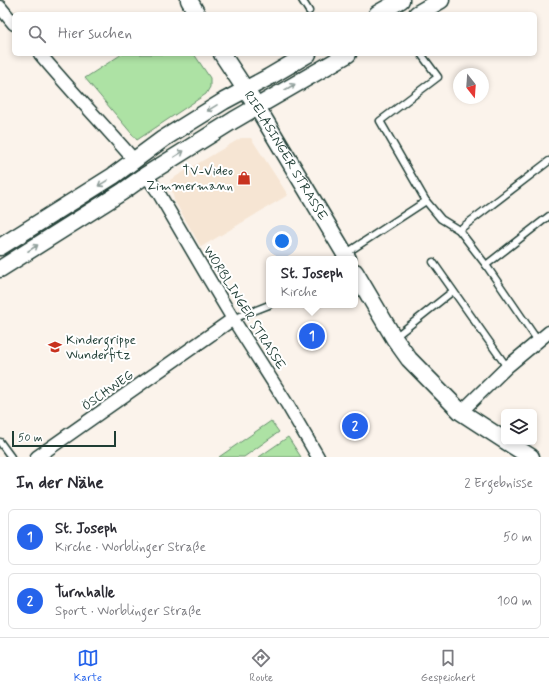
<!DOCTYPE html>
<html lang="de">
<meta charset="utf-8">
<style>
:root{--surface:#fff;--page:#f2f2f3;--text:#2b2b33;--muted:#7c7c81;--line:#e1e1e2;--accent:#2563eb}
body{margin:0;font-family:Mynerve,sans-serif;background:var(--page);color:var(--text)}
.controls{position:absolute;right:12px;bottom:12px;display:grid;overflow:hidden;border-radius:6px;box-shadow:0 2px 6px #0003}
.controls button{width:36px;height:36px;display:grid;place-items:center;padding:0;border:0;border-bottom:1px solid var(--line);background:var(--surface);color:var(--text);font:20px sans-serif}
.compass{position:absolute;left:453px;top:68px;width:36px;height:36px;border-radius:50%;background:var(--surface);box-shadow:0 2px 6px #0003;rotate:163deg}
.scale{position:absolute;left:12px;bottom:10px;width:104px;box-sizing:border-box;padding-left:4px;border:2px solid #1f3d34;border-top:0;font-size:11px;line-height:14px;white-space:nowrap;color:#1f3d34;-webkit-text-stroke:3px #fff;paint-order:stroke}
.you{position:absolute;left:282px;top:241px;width:14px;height:14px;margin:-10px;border:3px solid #fff;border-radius:50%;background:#1a73e8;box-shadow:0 0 0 6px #1a73e833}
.badge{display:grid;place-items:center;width:26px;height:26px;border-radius:50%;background:var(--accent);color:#fff;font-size:13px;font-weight:700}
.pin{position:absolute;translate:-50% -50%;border:2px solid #fff;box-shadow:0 1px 4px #0006}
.popup{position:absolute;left:266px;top:256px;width:92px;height:52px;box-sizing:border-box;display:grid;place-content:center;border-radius:6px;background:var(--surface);filter:drop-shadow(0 1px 3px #0005);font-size:13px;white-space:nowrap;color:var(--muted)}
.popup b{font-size:15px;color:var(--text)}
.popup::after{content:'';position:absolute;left:50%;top:100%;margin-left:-8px;border:8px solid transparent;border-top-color:var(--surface)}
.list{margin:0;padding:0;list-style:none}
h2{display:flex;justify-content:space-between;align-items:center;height:52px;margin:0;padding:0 16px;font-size:17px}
h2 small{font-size:13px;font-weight:400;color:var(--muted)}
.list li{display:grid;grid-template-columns:26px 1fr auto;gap:12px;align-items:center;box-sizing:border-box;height:56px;margin:0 8px 8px;padding:0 8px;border:1px solid var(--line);border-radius:6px}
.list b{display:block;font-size:15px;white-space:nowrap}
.list p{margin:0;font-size:13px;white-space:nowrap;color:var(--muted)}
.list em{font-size:13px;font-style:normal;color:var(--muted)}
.icon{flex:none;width:22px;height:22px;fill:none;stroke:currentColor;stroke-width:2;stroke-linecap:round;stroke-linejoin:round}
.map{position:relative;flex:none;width:549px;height:457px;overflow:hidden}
.search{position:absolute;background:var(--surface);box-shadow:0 2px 6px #0003;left:12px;right:12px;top:12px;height:44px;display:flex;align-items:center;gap:10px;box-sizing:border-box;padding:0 14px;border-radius:6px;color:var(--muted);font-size:15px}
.sheet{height:180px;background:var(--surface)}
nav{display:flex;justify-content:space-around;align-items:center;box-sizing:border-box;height:56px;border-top:1px solid var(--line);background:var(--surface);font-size:11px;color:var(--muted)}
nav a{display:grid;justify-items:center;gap:2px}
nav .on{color:var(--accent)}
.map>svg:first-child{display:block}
.built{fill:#f6e5d3}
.green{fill:#ade2a4;stroke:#66906c}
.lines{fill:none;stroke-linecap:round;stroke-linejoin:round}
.service-casing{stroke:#1f3d34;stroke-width:9}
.minor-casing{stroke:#1f3d34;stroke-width:15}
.secondary-casing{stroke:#1f3d34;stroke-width:19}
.service{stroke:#fff;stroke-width:6}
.minor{stroke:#fff;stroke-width:12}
.secondary{stroke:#fff;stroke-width:16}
.oneway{stroke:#8f9e9a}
.labels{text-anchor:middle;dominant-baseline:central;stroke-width:4;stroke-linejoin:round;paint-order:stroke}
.street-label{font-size:13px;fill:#1f3d34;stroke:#fff}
.poi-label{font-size:13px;fill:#1f3d34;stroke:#fff;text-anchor:end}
</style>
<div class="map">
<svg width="549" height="457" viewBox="0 0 549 457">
<rect width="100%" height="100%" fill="#fbf3eb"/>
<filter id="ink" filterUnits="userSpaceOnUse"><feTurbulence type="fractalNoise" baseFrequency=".025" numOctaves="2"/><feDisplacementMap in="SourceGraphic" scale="8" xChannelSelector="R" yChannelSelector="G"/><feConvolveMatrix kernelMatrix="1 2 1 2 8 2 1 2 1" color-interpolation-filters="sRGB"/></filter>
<g filter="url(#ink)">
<path class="built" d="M241 138H251L288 195 201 247 174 200 170 180Z"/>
<g class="green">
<path d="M122 54H194L210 78V87L206 94 137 140 85 78Z"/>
<path d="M271 421 279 432 244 457H219Z"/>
<path d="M288 437 301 457H259Z"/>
</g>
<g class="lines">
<g class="service-casing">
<g id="service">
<path d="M302 0 309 11"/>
<path d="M421 54 438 77 380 121 426 201 441 219 459 230 486 265 538 341"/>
<path d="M459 230 549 161"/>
<path d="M345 254 426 201"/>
<path d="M433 262 507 367"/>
<path d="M486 265 549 216"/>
<path d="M233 319 269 305"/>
<path d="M395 337 453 291"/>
<path d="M0 442 11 457"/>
</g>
</g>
<g class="minor-casing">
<g id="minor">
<path d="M0 7 14 24"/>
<path d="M40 54C70 90 103 124 134 160"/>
<path d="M146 175 158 192 206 274 233 319 287 404 318 457"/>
<path d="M461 412 507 367 549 332"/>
<path d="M37 457 233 319"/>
</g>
</g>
<g class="secondary-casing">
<g id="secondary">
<path d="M189 0 197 14"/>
<path d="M377 14 401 0"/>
<path d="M417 14 441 0"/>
<path id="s1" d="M222 54 257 107 348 259"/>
<path d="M0 247 113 176 163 139 224 101 269 77 308 54"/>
<path d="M0 269 122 192 146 175 234 120 348 54"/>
<path d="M355 272 394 338 409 359 461 412 504 440"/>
<path d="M507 442 531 457"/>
</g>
</g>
<use href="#service" class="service"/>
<use href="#minor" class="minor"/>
<use href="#secondary" class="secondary"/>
</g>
<defs><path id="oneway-shaft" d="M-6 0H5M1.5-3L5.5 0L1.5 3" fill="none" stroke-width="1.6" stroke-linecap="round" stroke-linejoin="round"/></defs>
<g class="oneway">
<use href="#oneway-shaft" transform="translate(290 87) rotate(-30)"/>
<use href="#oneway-shaft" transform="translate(212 108) rotate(148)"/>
<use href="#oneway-shaft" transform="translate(179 154) rotate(-32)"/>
<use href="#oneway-shaft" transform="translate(103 183) rotate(148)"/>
<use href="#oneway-shaft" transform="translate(33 248) rotate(-33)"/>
</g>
</g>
<defs>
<g id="shop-bare" transform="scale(1.08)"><path d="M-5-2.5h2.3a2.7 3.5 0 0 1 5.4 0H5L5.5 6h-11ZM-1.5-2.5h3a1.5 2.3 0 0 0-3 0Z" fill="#c8321e" stroke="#fff" stroke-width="2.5" paint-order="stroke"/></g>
<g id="school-bare" transform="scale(1.08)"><path d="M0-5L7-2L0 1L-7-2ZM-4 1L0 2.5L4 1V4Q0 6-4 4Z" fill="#c8321e" stroke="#fff" stroke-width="2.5" paint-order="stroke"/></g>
</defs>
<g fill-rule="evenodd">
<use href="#shop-bare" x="244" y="178"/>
<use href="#school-bare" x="55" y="347"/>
</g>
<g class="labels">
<g class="street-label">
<text stroke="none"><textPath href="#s1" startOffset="120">RIELASINGER STRASSE</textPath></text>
<text transform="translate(244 308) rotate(58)">WORBLINGER STRASSE</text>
<text transform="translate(108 391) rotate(-35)">ÖSCHWEG</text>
</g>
<g class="poi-label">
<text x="233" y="171">TV-Video<tspan x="233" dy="15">Zimmermann</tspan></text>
<text x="66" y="340" text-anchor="start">Kindergrippe<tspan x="66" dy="15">Wunderfitz</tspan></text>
</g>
</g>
</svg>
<div class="controls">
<button><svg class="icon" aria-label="layers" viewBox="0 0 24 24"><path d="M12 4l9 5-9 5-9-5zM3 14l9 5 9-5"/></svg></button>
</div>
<svg class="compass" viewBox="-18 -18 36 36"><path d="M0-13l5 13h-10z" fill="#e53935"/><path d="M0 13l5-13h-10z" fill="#7c7c81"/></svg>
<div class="scale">50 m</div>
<div class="you"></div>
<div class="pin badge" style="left:312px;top:336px">1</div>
<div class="popup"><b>St. Joseph</b>Kirche</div>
<div class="pin badge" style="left:355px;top:426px">2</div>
<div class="search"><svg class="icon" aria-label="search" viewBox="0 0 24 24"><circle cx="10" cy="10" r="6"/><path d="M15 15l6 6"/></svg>Hier suchen</div>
</div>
<section class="sheet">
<h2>In der Nähe<small>2 Ergebnisse</small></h2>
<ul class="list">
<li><span class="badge">1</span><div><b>St. Joseph</b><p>Kirche · Worblinger Straße</p></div><em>50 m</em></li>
<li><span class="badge">2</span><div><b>Turnhalle</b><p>Sport · Worblinger Straße</p></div><em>100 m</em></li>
</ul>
</section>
<nav>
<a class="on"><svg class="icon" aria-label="map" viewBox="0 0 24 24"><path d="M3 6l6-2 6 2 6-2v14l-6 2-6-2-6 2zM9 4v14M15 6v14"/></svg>Karte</a>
<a><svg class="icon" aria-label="directions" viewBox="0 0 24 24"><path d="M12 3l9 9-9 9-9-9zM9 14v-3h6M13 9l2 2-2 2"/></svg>Route</a>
<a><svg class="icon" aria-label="saved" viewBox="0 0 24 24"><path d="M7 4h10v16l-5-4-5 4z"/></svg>Gespeichert</a>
</nav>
